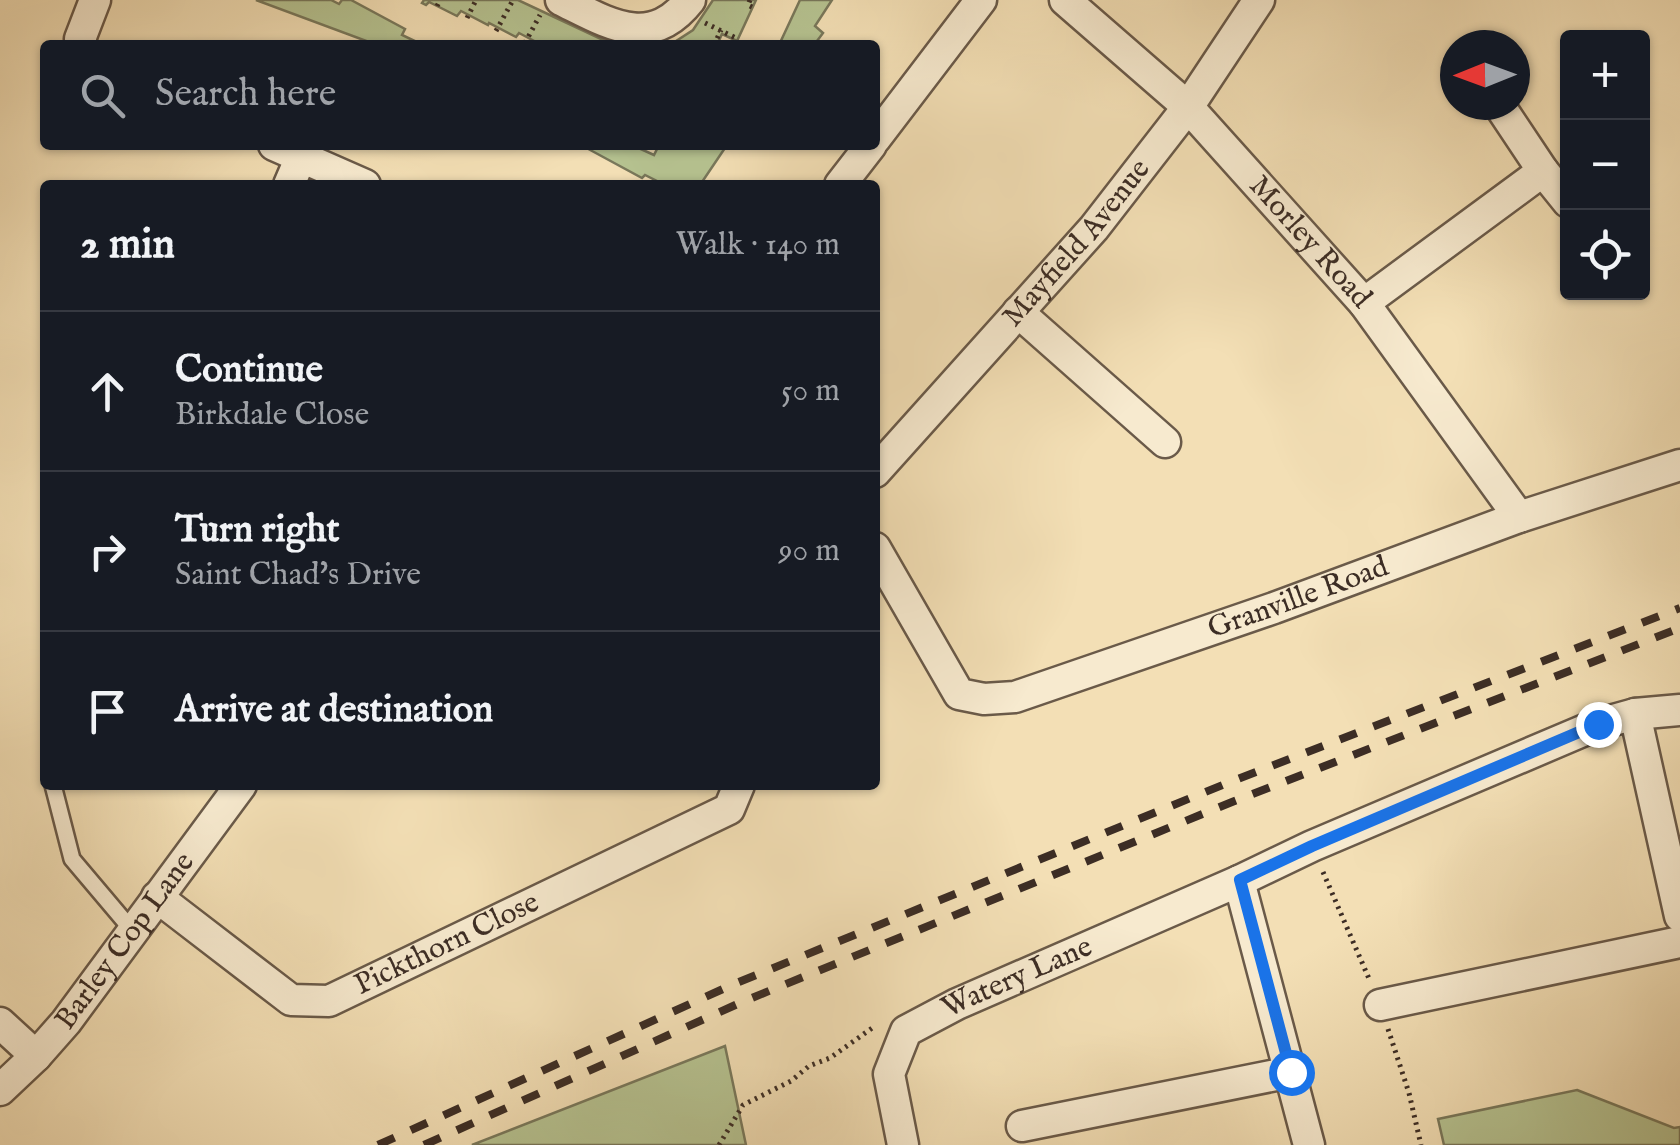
<!DOCTYPE html>
<meta charset="utf-8">
<style>
:root{--surface:#171b24;--page:#242831;--text:#f1f3f6;--muted:#9ea1a6;--line:#363941}
body{margin:0;font-family:"IM FELL English",serif;background:var(--page);color:var(--text)}
.controls{position:absolute;right:30px;top:30px;display:grid;overflow:hidden;border-radius:10px;box-shadow:0 2px 8px #0004}
.controls button{width:90px;height:90px;display:grid;place-items:center;padding:0;border:0;border-bottom:2px solid var(--line);background:var(--surface);color:var(--text);font:50px sans-serif}
.compass{position:absolute;left:1440px;top:30px;width:90px;height:90px;border-radius:50%;background:var(--surface);box-shadow:0 2px 8px #0004;rotate:269deg}
.stop{position:absolute;width:30px;height:30px;margin:-22px;border:8px solid #1a73e8;border-radius:50%;background:#fff}
.stop.end{background:#1a73e8;border-color:#fff;box-shadow:0 2px 10px #0008}
.list{margin:0;padding:0;list-style:none}
h2{display:flex;justify-content:space-between;align-items:center;height:130px;margin:0;padding:0 40px;font-size:42px}
h2 small{font-size:32px;font-weight:400;color:var(--muted)}
.list li{display:grid;grid-template-columns:65px 1fr auto;gap:30px;align-items:center;box-sizing:border-box;height:160px;padding:0 40px;border-top:2px solid var(--line)}
.list b{display:block;font-size:38px;white-space:nowrap}
.list p{margin:0;font-size:32px;white-space:nowrap;color:var(--muted)}
.list em{font-size:32px;font-style:normal;color:var(--muted)}
.icon{flex:none;width:55px;height:55px;fill:none;stroke:currentColor;stroke-width:2;stroke-linecap:round;stroke-linejoin:round}
.map{position:relative;flex:none;width:1680px;height:1145px;overflow:hidden}
.search{position:absolute;background:var(--surface);box-shadow:0 2px 8px #0004;left:40px;top:40px;width:840px;height:110px;display:flex;align-items:center;gap:25px;box-sizing:border-box;padding:0 35px;border-radius:10px;color:var(--muted);font-size:38px}
.panel{position:absolute;background:var(--surface);box-shadow:0 2px 8px #0004;left:40px;top:180px;width:840px;height:610px;border-radius:10px}
.map>svg:first-child{display:block}
.green{fill:#b6c391;stroke:#79785b;stroke-width:2.5}
.lines{fill:none;stroke-linecap:round;stroke-linejoin:round}
.lane-casing{stroke:#6a5a49;stroke-width:20}
.street-casing{stroke:#6a5a49;stroke-width:35}
.path{stroke:#3c2d25;stroke-width:5;stroke-dasharray:2.5 5;stroke-linecap:butt}
.lane{stroke:#f7eacf;stroke-width:15}
.street{stroke:#f7eacf;stroke-width:30}
.rail{stroke:#3c2d25;stroke-width:8;stroke-dasharray:18 18;stroke-linecap:butt}
.route{stroke:#1a73e8;stroke-width:12}
.labels{text-anchor:middle;dominant-baseline:central;stroke-width:8;stroke-linejoin:round;paint-order:stroke}
.street-label{font-size:30px;fill:#3c2d25;stroke:#f7eacf}
</style>
<div class="map">
<svg width="1680" height="1145" viewBox="0 0 1680 1145">
<rect width="100%" height="100%" fill="#f3dfb5"/>
<filter id="stains"><feTurbulence type="fractalNoise" baseFrequency=".002" numOctaves="4"/><feColorMatrix values="0 0 0 0 .2 0 0 0 0 .09 0 0 0 0 .02 0 0 0 .5 -.17"/></filter>
<radialGradient id="worn" r=".72"><stop offset=".6" stop-color="#630" stop-opacity="0"/><stop offset="1" stop-color="#630" stop-opacity=".3"/></radialGradient>
<g class="green">
<path d="M256 0H331L339 4 342 0H351L405 29 402 35 423 45H377Z"/>
<path d="M424 0H518L614 45H542L519 33 516 37 489 23 488 25 461 11 457 16 429 2 426 5 422 3Z"/>
<path d="M713 0H756L737 41 722 34 717 45H670L693 30Z"/>
<path d="M800 0H832L815 26 823 33 814 45H779Z"/>
<path d="M581 145H632L654 155 659 145H727L700 185H665L645 175 642 178Z"/>
<path d="M725 1046 746 1145H472Z"/>
<path d="M1577 1090 1674 1128 1680 1127V1145H1444L1438 1119Z"/>
</g>
<g class="lines">
<g class="lane-casing">
<path id="lane" d="M53 785 72 859 132 930"/>
</g>
<g class="street-casing">
<g id="street">
<path d="M561 0C608 23 650 51 690 0"/>
<path id="s1" d="M1065 0 1188 107 1364 303 1519 517"/>
<path d="M82 45 80 39 95 0"/>
<path d="M875 139 981 0"/>
<path d="M274 145 365 185"/>
<path d="M1543 171 1568 202"/>
<path d="M289 185 301 157"/>
<path d="M840 185 871 145"/>
<path d="M1364 303 1543 171 1499 105"/>
<path d="M1018 312 1165 442"/>
<path id="s2" d="M875 472 1094 228 1188 107 1259 0"/>
<path id="s3" d="M875 548 959 694 984 699 1015 697 1274 608 1519 517 1680 465"/>
<path d="M1635 714 1680 916"/>
<path d="M1239 881 1309 1145"/>
<path id="s4" d="M157 897 291 1000 329 1001 729 809 739 785"/>
<path d="M1380 1005 1680 942"/>
<path d="M0 1023 36 1056"/>
<path id="s5" d="M0 1090 36 1056 66 1022 241 785"/>
<path d="M1022 1126 1291 1072"/>
<path id="s6" d="M903 1145 889 1074 906 1031 957 1004 1239 881 1312 846 1599 724 1635 714 1680 710"/>
</g>
</g>
<g class="path">
<path d="M750 0 748 5 752 7"/>
<path d="M437 6 440 0"/>
<path d="M467 18 476 0"/>
<path d="M705 23 738 39"/>
<path d="M496 31 513 0"/>
<path d="M525 43 540 15"/>
<path d="M714 45 721 30"/>
<path d="M1323 872 1370 981"/>
<path d="M1388 1029 1409 1093 1421 1145"/>
<path d="M719 1145 743 1105 791 1081 809 1066 830 1058 875 1026"/>
</g>
<use href="#lane" class="lane"/>
<use href="#street" class="street"/>
<g class="rail">
<path d="M378 1145 734 984 1225 784 1680 608"/>
<path d="M424 1145 742 1002 1232 802 1680 628"/>
</g>
</g>
<g class="lines">
<path class="route" d="M1291 1072 1240 880 1312 846 1598 724"/>
</g>
<g class="labels">
<g class="street-label">
<text stroke="none"><textPath href="#s2" startOffset="305">Mayfield Avenue</textPath></text>
<text stroke="none"><textPath href="#s1" startOffset="345">Morley Road</textPath></text>
<text stroke="none"><textPath href="#s3" startOffset="525">Granville Road</textPath></text>
<text stroke="none"><textPath href="#s5" startOffset="195">Barley Cop Lane</textPath></text>
<text stroke="none"><textPath href="#s4" startOffset="338">Pickthorn Close</textPath></text>
<text stroke="none"><textPath href="#s6" startOffset="242">Watery Lane</textPath></text>
</g>
</g>
<rect width="100%" height="100%" filter="url(#stains)"/>
<rect width="100%" height="100%" fill="url(#worn)"/>
</svg>
<div class="controls">
<button>+</button>
<button>−</button>
<button><svg class="icon" aria-label="locate" viewBox="0 0 24 24"><circle cx="12" cy="12" r="6"/><path d="M12 2v4M12 18v4M2 12h4M18 12h4"/></svg></button>
</div>
<svg class="compass" viewBox="-18 -18 36 36"><path d="M0-13l5 13h-10z" fill="#e53935"/><path d="M0 13l5-13h-10z" fill="#9ea1a6"/></svg>
<div class="stop" style="left:1291px;top:1072px"></div>
<div class="stop end" style="left:1598px;top:724px"></div>
<div class="search"><svg class="icon" aria-label="search" viewBox="0 0 24 24"><circle cx="10" cy="10" r="6"/><path d="M15 15l6 6"/></svg>Search here</div>
<section class="panel">
<h2>2 min<small>Walk · 140 m</small></h2>
<ul class="list">
<li><svg class="icon" aria-label="ahead" viewBox="0 0 24 24"><path d="M12 20V5M6 11l6-6 6 6"/></svg><div><b>Continue</b><p>Birkdale Close</p></div><em>50 m</em></li>
<li><svg class="icon" aria-label="right" viewBox="0 0 24 24"><path d="M7 20v-9h11M14 6l5 5-5 5"/></svg><div><b>Turn right</b><p>Saint Chad's Drive</p></div><em>90 m</em></li>
<li><svg class="icon" aria-label="arrive" viewBox="0 0 24 24"><path d="M6 21V4h12l-3 4 3 4H6"/></svg><div><b>Arrive at destination</b></div></li>
</ul>
</section>
</div>
